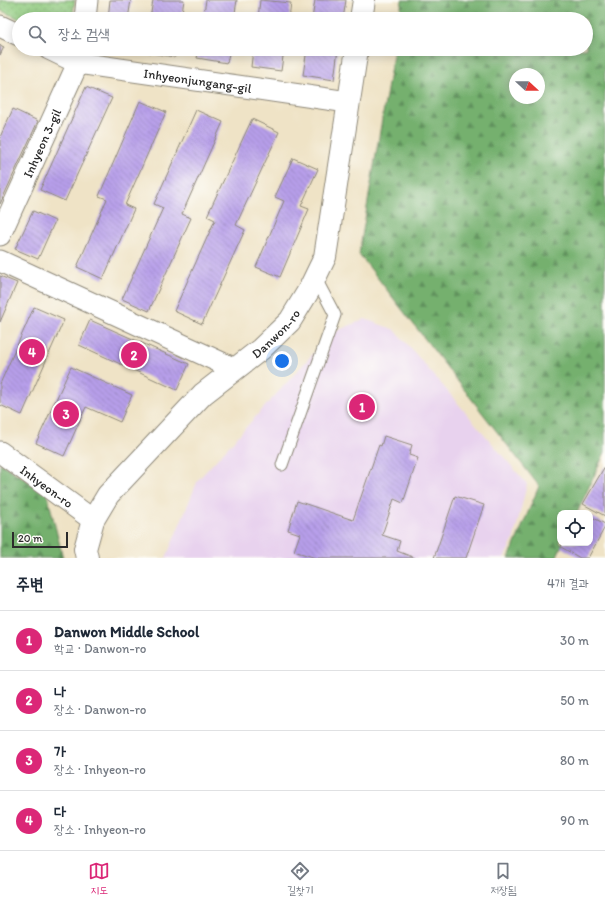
<!DOCTYPE html>
<html lang="ko">
<meta charset="utf-8">
<style>
:root{--surface:#fff;--page:#f2f2f3;--text:#1f2937;--muted:#747a83;--line:#e0e1e3;--accent:#db2777}
body{margin:0;font-family:Itim,"Poor Story",sans-serif;background:var(--page);color:var(--text)}
.controls{position:absolute;right:12px;bottom:12px;display:grid;overflow:hidden;border-radius:8px;box-shadow:0 2px 10px #0003}
.controls button{width:36px;height:36px;display:grid;place-items:center;padding:0;border:0;border-bottom:1px solid var(--line);background:var(--surface);color:var(--text);font:20px sans-serif}
.compass{position:absolute;left:509px;top:68px;width:36px;height:36px;border-radius:50%;background:var(--surface);box-shadow:0 2px 10px #0003;rotate:111deg}
.scale{position:absolute;left:12px;bottom:10px;width:56px;box-sizing:border-box;padding-left:4px;border:2px solid #2b2b2b;border-top:0;font-size:11px;line-height:14px;white-space:nowrap;color:#2b2b2b;-webkit-text-stroke:3px #fdfcf7;paint-order:stroke}
.you{position:absolute;left:282px;top:361px;width:14px;height:14px;margin:-10px;border:3px solid #fff;border-radius:50%;background:#1a73e8;box-shadow:0 0 0 6px #1a73e833}
.badge{display:grid;place-items:center;width:26px;height:26px;border-radius:50%;background:var(--accent);color:#fff;font-size:13px;font-weight:700}
.pin{position:absolute;translate:-50% -50%;border:2px solid #fff;box-shadow:0 1px 4px #0006}
.list{margin:0;padding:0;list-style:none}
h2{display:flex;justify-content:space-between;align-items:center;height:52px;margin:0;padding:0 16px;font-size:17px}
h2 small{font-size:13px;font-weight:400;color:var(--muted)}
.list li{display:grid;grid-template-columns:26px 1fr auto;gap:12px;align-items:center;box-sizing:border-box;height:60px;padding:0 16px;border-top:1px solid var(--line)}
.list b{display:block;font-size:15px;white-space:nowrap}
.list p{margin:0;font-size:13px;white-space:nowrap;color:var(--muted)}
.list em{font-size:13px;font-style:normal;color:var(--muted)}
.icon{flex:none;width:22px;height:22px;fill:none;stroke:currentColor;stroke-width:2;stroke-linecap:round;stroke-linejoin:round}
.map{position:relative;flex:none;width:605px;height:558px;overflow:hidden}
.search{position:absolute;background:var(--surface);box-shadow:0 2px 10px #0003;left:12px;right:12px;top:12px;height:44px;display:flex;align-items:center;gap:10px;box-sizing:border-box;padding:0 14px;border-radius:22px;color:var(--muted);font-size:15px}
.sheet{height:292px;background:var(--surface)}
nav{display:flex;justify-content:space-around;align-items:center;box-sizing:border-box;height:56px;border-top:1px solid var(--line);background:var(--surface);font-size:11px;color:var(--muted)}
nav a{display:grid;justify-items:center;gap:2px}
nav .on{color:var(--accent)}
.map>svg:first-child{display:block}
.built{fill:#e8d2ee}
.grass{fill:url(#grass-dots);stroke:#5e7c56}
.forest{fill:url(#forest-firs);stroke:#506e4c;fill-rule:evenodd}
.building{fill:url(#building-back-hatch)}
.lines{fill:none;stroke-linecap:round;stroke-linejoin:round}
.service-casing{stroke:#8d8778;stroke-width:13}
.minor-casing{stroke:#8d8778;stroke-width:23}
.tertiary-casing{stroke:#8d8778;stroke-width:24}
.service{stroke:#fff;stroke-width:11}
.minor{stroke:#fff;stroke-width:21}
.tertiary{stroke:#fff;stroke-width:22}
.labels{text-anchor:middle;dominant-baseline:central;stroke-width:3;stroke-linejoin:round;paint-order:stroke}
.street-label{font-size:13px;fill:#2b2b2b;stroke:#fdfcf7}
</style>
<div class="map">
<svg width="605" height="558" viewBox="0 0 605 558">
<defs>
<pattern id="grass-dots" width="8" height="8" patternUnits="userSpaceOnUse"><rect width="8" height="8" fill="#91cc80"/><path d="M2 2h.1M6 6h.1" fill="none" stroke="#7daf6f" stroke-width="1.8" stroke-linecap="round"/></pattern>
<pattern id="forest-firs" width="22" height="20" patternUnits="userSpaceOnUse"><rect width="22" height="20" fill="#74b06e"/><path d="M5 1l3.5 6h-7zM16 11l3.5 6h-7z" fill="#5f8f5b"/></pattern>
<pattern id="building-back-hatch" width="6" height="6" patternUnits="userSpaceOnUse"><rect width="6" height="6" fill="#b79fea"/><path d="M-1 5l2 2M0 0l6 6M5-1l2 2" fill="none" stroke="#9582be"/></pattern>
</defs>
<rect width="100%" height="100%" fill="#fdfcf7"/>
<filter id="ink" filterUnits="userSpaceOnUse"><feTurbulence type="fractalNoise" baseFrequency=".025" numOctaves="2"/><feDisplacementMap in="SourceGraphic" scale="8" xChannelSelector="R" yChannelSelector="G"/><feConvolveMatrix kernelMatrix="1 2 1 2 8 2 1 2 1" color-interpolation-filters="sRGB"/></filter>
<filter id="wash" filterUnits="userSpaceOnUse"><feTurbulence type="fractalNoise" baseFrequency=".012" numOctaves="4" result="noise"/><feDisplacementMap in="SourceGraphic" scale="16" xChannelSelector="R" yChannelSelector="G"/><feGaussianBlur stdDeviation="0.9" result="paint"/><feColorMatrix in="noise" values="0 0 0 0 0 0 0 0 0 0 0 0 0 0 0 0 0 1.4 0 .05"/><feComposite in="paint" operator="in"/></filter>
<g filter="url(#wash)">
<rect width="100%" height="100%" fill="#efe3c6"/>
<path class="built" d="M365 319 395 330 527 484 513 541 504 558H166L198 480 332 333Z"/>
<path class="grass" d="M0 0H75L72 19H20L0 10Z"/>
<g class="forest">
<path d="M402 0H605V452L577 513H560V543H563L556 558H509L539 486 359 254 394 49H586V19H399ZM515 74H539V98H515Z"/>
<path d="M0 463 47 493 63 558H0Z"/>
</g>
<g id="blocks">
<g class="building">
<path d="M110 0H131L128 19H108Z"/>
<path d="M153 0H184L181 19H150Z"/>
<path d="M206 0H237L234 19H203Z"/>
<path d="M260 0 291 3 289 19H258Z"/>
<path d="M315 0H346L343 19H312Z"/>
<path d="M0 45 4 47 0 55Z"/>
<path d="M145 49H176L175 57 145 52Z"/>
<path d="M199 49H230L227 63 197 58Z"/>
<path d="M253 49H284L281 71 251 67Z"/>
<path d="M307 49H338L334 80 303 75Z"/>
<path d="M86 87 112 98 65 201 40 190Z"/>
<path d="M140 101 166 112 125 205 134 209 103 279 77 267 107 199 99 196Z"/>
<path d="M13 109 38 121 0 204V137Z"/>
<path d="M196 110 223 122 182 214 191 218 149 311 122 299 163 208 154 204Z"/>
<path d="M252 119 279 132 236 225 245 230 202 324 174 311 215 220 207 216Z"/>
<path d="M293 158 318 169 301 206 309 209 280 277 256 267 284 201 275 197Z"/>
<path d="M33 211 55 221 38 259 15 249Z"/>
<path d="M0 276 17 283 0 322Z"/>
<path d="M34 307 64 320 22 415 0 405V384Z"/>
<path d="M90 320 189 364 177 390 79 345Z"/>
<path d="M71 367 132 395 120 422 86 407 64 456 36 443Z"/>
<path d="M384 436 412 445 409 455 418 458 403 503 394 499 382 535 400 541 397 551 415 558H316L294 551 300 534 288 530 297 501 353 520 379 445 381 446Z"/>
<path d="M605 466V516L583 504Z"/>
<path d="M455 496 484 505 466 558H434Z"/>
<path d="M590 516 605 524V527L588 558H580L561 547 563 543H590Z"/>
</g>
</g>
</g>
<g filter="url(#ink)">
<use href="#blocks" fill-opacity="0" stroke="#8d8778" stroke-width="1"/>
<g class="lines">
<g class="service-casing">
<path id="service" d="M282 465 335 315 315 277"/>
</g>
<g class="minor-casing">
<g id="minor">
<path d="M85 19 87 0"/>
<path d="M0 26 19 35"/>
<path id="s1" d="M49 49 78 63 348 102"/>
<path id="s2" d="M0 235 78 63 80 50"/>
<path d="M0 261 235 369"/>
<path id="s3" d="M0 452 93 520"/>
</g>
</g>
<g class="tertiary-casing">
<g id="tertiary">
<path d="M361 19 364 0"/>
<path id="s4" d="M87 558 85 549 93 520 108 495 203 394 261 349 290 321 309 290 325 257 357 49"/>
</g>
</g>
<use href="#service" class="service"/>
<use href="#minor" class="minor"/>
<use href="#tertiary" class="tertiary"/>
</g>
</g>
<g class="labels">
<g class="street-label">
<text stroke="none"><textPath href="#s1" startOffset="153">Inhyeonjungang-gil</textPath></text>
<text stroke="none"><textPath href="#s2" startOffset="101">Inhyeon 3-gil</textPath></text>
<text stroke="none"><textPath href="#s4" startOffset="302">Danwon-ro</textPath></text>
<text stroke="none"><textPath href="#s3" startOffset="58">Inhyeon-ro</textPath></text>
</g>
</g>
</svg>
<div class="controls">
<button><svg class="icon" aria-label="locate" viewBox="0 0 24 24"><circle cx="12" cy="12" r="6"/><path d="M12 2v4M12 18v4M2 12h4M18 12h4"/></svg></button>
</div>
<svg class="compass" viewBox="-18 -18 36 36"><path d="M0-13l5 13h-10z" fill="#e53935"/><path d="M0 13l5-13h-10z" fill="#747a83"/></svg>
<div class="scale">20 m</div>
<div class="you"></div>
<div class="pin badge" style="left:362px;top:407px">1</div>
<div class="pin badge" style="left:134px;top:355px">2</div>
<div class="pin badge" style="left:66px;top:414px">3</div>
<div class="pin badge" style="left:32px;top:352px">4</div>
<div class="search"><svg class="icon" aria-label="search" viewBox="0 0 24 24"><circle cx="10" cy="10" r="6"/><path d="M15 15l6 6"/></svg>장소 검색</div>
</div>
<section class="sheet">
<h2>주변<small>4개 결과</small></h2>
<ul class="list">
<li><span class="badge">1</span><div><b>Danwon Middle School</b><p>학교 · Danwon-ro</p></div><em>30 m</em></li>
<li><span class="badge">2</span><div><b>나</b><p>장소 · Danwon-ro</p></div><em>50 m</em></li>
<li><span class="badge">3</span><div><b>가</b><p>장소 · Inhyeon-ro</p></div><em>80 m</em></li>
<li><span class="badge">4</span><div><b>다</b><p>장소 · Inhyeon-ro</p></div><em>90 m</em></li>
</ul>
</section>
<nav>
<a class="on"><svg class="icon" aria-label="map" viewBox="0 0 24 24"><path d="M3 6l6-2 6 2 6-2v14l-6 2-6-2-6 2zM9 4v14M15 6v14"/></svg>지도</a>
<a><svg class="icon" aria-label="directions" viewBox="0 0 24 24"><path d="M12 3l9 9-9 9-9-9zM9 14v-3h6M13 9l2 2-2 2"/></svg>길찾기</a>
<a><svg class="icon" aria-label="saved" viewBox="0 0 24 24"><path d="M7 4h10v16l-5-4-5 4z"/></svg>저장됨</a>
</nav>
